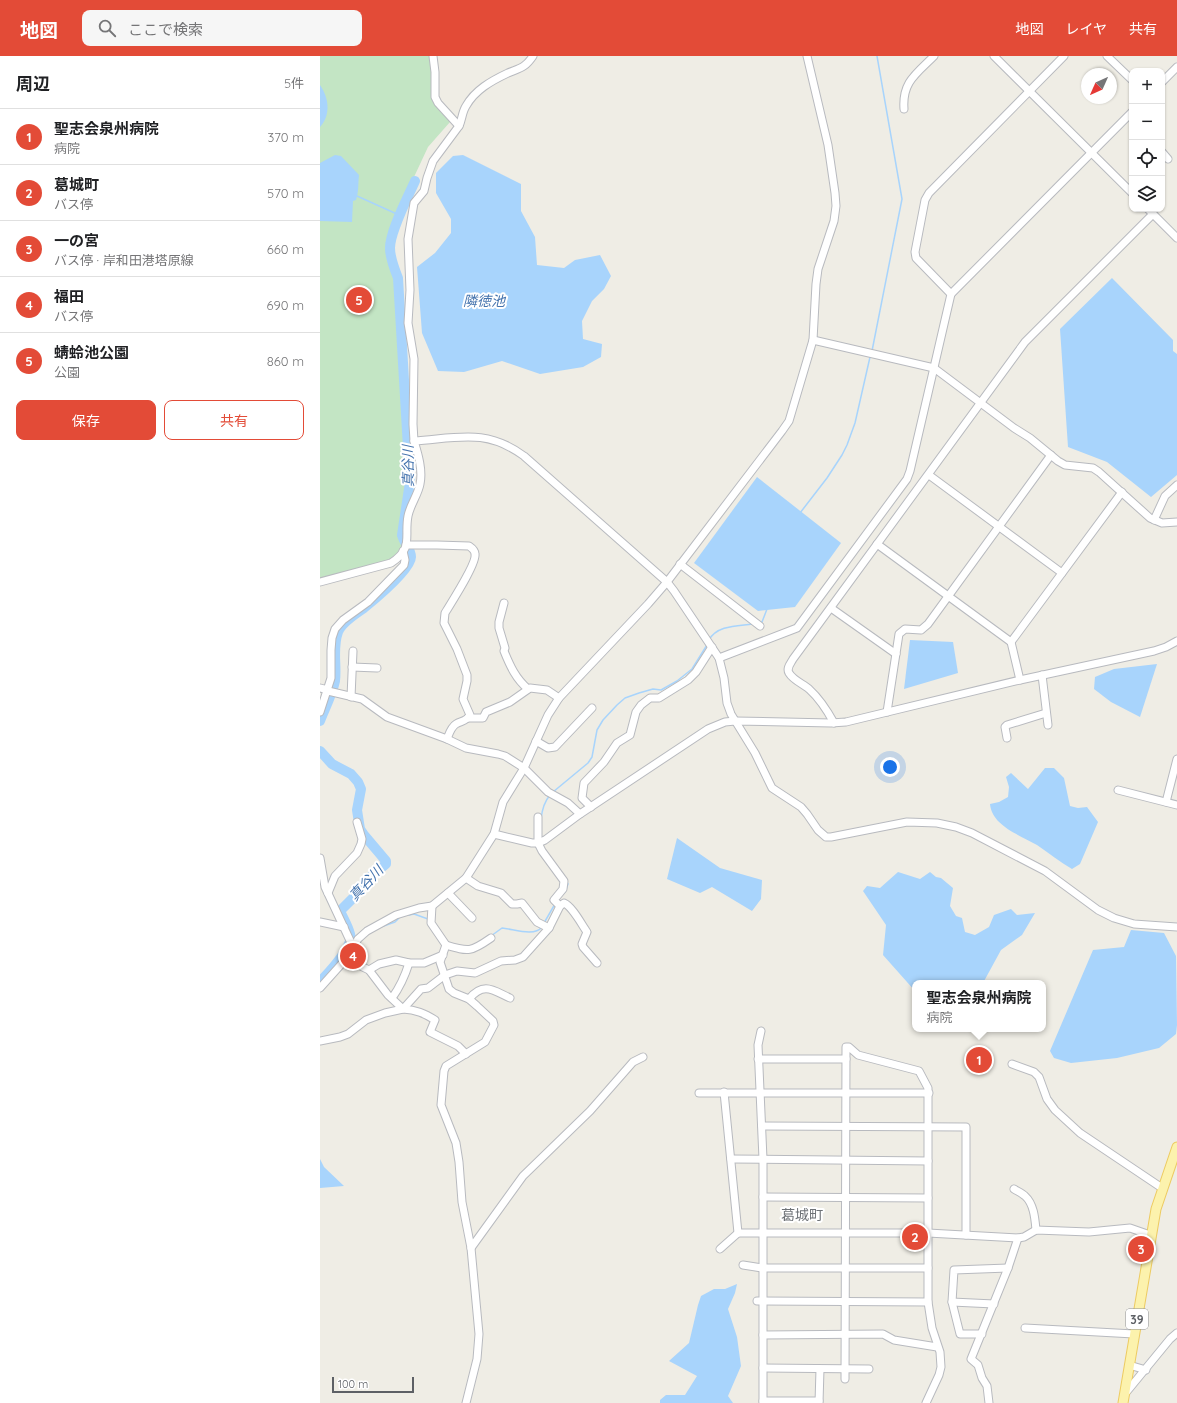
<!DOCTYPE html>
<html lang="ja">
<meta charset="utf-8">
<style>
:root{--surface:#fff;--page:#f6f6f6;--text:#202124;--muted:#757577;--line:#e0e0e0;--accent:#e34b37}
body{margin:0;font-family:Quicksand,"Noto Sans JP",sans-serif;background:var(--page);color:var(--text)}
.controls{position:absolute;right:12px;top:12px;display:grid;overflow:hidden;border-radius:8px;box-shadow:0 1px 3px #0004}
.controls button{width:36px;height:36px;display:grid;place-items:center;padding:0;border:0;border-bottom:1px solid var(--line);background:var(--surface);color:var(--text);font:20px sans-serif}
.compass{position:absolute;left:761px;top:12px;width:36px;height:36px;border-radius:50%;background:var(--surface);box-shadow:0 1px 3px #0004;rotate:225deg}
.scale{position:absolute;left:12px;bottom:10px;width:82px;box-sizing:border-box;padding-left:4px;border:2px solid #5d6065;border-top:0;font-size:11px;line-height:14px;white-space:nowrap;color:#5d6065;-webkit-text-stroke:3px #fff;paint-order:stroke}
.you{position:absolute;left:570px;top:711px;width:14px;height:14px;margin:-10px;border:3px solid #fff;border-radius:50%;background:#1a73e8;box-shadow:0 0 0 6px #1a73e833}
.badge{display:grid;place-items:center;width:26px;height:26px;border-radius:50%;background:var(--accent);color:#fff;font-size:13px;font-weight:700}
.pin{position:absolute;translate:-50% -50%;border:2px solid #fff;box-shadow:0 1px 4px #0006}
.popup{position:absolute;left:592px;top:924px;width:134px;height:52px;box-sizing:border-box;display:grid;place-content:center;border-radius:8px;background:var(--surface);filter:drop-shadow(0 1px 3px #0005);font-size:13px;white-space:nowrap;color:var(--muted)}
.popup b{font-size:15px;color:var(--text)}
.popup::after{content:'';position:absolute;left:50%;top:100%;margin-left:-8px;border:8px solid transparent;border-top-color:var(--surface)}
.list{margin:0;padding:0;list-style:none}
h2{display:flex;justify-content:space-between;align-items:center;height:52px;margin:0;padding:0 16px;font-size:17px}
h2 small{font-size:13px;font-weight:400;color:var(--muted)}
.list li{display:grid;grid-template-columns:26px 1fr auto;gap:12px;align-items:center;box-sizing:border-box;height:56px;padding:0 16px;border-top:1px solid var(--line)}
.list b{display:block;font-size:15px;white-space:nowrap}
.list p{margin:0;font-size:13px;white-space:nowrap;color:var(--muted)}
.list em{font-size:13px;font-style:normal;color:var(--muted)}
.actions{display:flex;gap:8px;padding:12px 16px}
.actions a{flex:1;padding:9px 0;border:1px solid var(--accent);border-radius:8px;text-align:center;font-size:14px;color:var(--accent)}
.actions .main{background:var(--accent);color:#fff}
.icon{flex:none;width:22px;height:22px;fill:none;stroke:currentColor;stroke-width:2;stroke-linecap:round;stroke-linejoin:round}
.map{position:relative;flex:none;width:857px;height:1347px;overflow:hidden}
header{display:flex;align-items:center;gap:24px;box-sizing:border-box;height:56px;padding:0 20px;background:var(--accent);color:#fff}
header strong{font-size:19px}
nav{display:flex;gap:22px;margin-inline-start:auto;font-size:14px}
.search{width:280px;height:36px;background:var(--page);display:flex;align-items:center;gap:10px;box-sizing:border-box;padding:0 14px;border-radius:8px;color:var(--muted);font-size:15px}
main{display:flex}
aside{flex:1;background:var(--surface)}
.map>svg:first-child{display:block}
.green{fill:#c3e5c4}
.water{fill:#a8d4fc}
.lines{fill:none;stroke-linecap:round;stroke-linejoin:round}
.stream{stroke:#a8d4fc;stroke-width:1.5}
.river{stroke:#a8d4fc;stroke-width:10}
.minor-casing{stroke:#b8babf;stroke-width:9}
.major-casing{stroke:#edcb61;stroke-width:11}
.minor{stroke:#fff;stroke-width:7}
.major{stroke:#fcf2ad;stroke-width:9}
.labels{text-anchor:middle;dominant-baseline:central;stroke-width:4;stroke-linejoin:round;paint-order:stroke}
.shield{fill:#fff;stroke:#8e9093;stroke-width:1}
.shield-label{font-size:12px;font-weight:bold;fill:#5d6065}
.water-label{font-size:14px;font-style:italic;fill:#4574ae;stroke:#fff}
.neighbourhood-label{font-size:14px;fill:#6e7277;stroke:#fff}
</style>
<header>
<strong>地図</strong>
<div class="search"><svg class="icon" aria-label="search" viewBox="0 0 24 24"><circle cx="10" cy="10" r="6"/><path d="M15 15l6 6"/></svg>ここで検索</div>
<nav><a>地図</a><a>レイヤ</a><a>共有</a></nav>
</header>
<main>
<aside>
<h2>周辺<small>5件</small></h2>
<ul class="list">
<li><span class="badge">1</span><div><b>聖志会泉州病院</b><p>病院</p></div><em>370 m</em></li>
<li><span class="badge">2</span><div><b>葛城町</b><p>バス停</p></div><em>570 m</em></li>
<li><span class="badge">3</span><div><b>一の宮</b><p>バス停 · 岸和田港塔原線</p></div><em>660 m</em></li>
<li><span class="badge">4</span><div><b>福田</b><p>バス停</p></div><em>690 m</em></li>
<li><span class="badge">5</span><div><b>蜻蛉池公園</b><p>公園</p></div><em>860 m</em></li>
</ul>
<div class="actions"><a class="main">保存</a><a>共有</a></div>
</aside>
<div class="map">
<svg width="857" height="1347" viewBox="0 0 857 1347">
<rect width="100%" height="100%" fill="#efede5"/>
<path class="green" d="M0 0H110L114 47 130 66 108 91 80 151 72 172 69 180 68 192 76 223 88 426 80 473V479L83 488 77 497 70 504 0 524Z"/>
<g class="water">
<path d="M0 29C9 42 11 59 0 71Z"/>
<path d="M15 99 21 100 39 119C38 127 39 135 36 144L33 145 32 166 0 165V107Z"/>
<path d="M143 99 201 128V155L215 181 217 209 244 212 255 204 280 199 291 220 284 233 272 245 262 265 263 283 282 288 281 301 263 311 220 318 182 305 144 316 118 315 102 277 97 211 115 197 131 177V163L116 137V117L133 100Z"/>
<path d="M792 222 853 284V295L857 298V419L831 441 787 406 748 391 740 273Z"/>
<path d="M437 421 521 487 475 551 438 555 374 507Z"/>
<path d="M590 584 633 586 638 617 584 633Z"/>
<path d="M837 608 820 661 791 646 774 633 775 621 794 613Z"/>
<path d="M725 712H734L744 722 750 750 758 752 767 751 778 766 760 808 752 813C740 806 729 797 717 789 700 779 672 770 670 748L679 746 688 741 689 731 686 721 691 717 708 733Z"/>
<path d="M357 782 400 812 442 824 441 843 432 855 392 831 380 837 347 823Z"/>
<path d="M578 816 600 823 610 816 616 821 621 822 633 832 630 850 636 860 642 862 645 876 655 879 669 871 674 859 691 853 697 859 715 857 702 879 681 894 663 927H595V935L563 899 566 869 543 835 547 830 560 832Z"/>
<path d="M811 874 844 877 856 900 857 969 856 978 839 992 797 1002 751 1007 734 1002 730 995 773 894 804 891Z"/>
<path d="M0 1103 4 1111 24 1130 0 1132Z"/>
<path d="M417 1228 415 1237 408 1253 417 1281 421 1310 408 1340 413 1347H340V1344L346 1339H365L377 1320 349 1305 369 1287 378 1249 381 1240 394 1233H405Z"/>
</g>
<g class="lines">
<g class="stream">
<path d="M37 140 79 159"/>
<path d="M552 295 582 143 557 0"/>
<path d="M480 457 507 422 522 399 527 389 535 367 550 301"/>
<path d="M440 566H442L447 553"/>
<path d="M389 584C397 569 418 570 432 568"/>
<path d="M233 736 268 707 272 701 277 674 283 664 297 649 305 642 319 637 333 633 341 634 357 625 372 613 387 589"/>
<path d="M221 763C222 754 224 746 230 739"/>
<path d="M245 836 248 828 246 825"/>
<path d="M89 859 94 858 108 863"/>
<path d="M224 867 235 848"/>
<path d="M58 872 75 866 81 860"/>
<path d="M171 880 182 872C194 873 214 881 222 871"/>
</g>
<g class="river">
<path d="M0 665C5 652 12 639 15 625 17 609 12 592 18 576 22 566 36 558 44 552 55 543 91 513 91 501 91 493 84 487 82 479L90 426 78 222C74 212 70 202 70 192 70 175 88 141 95 125"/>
<path d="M0 695 12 708 31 718 38 726 41 733 37 754 40 773 44 779 66 805V808L49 822 35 840 20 855C23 862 28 870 30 878 34 891 8 917 0 926"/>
</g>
<g class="minor-casing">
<g id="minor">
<path d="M674 0 812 137"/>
<path d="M787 0 812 24"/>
<path d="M842 26 857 11"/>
<path d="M584 53C582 26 596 18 614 0"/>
<path d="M139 70C142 64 142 56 146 50 155 34 171 25 188 17 200 12 205 12 213 0"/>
<path d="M842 96 848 103"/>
<path d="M828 153 857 182"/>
<path d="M631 238 812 56"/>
<path d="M493 284 614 312 694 372 710 382 738 405 745 409 773 412 779 416 830 462 842 467 857 466"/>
<path d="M94 385 93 368 94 303 88 267 90 234 88 183 94 147 104 135 107 122 113 105 139 70 118 47 115 41V16L113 0"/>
<path d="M609 419 742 517"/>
<path d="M834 464 845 440 857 429"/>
<path d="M557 488 691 586 700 624"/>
<path d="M86 489H117L149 490C152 492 155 494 155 498 157 507 131 547 125 557L124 567 137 593 147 619V625L143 643 150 659C147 665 141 665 136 668 131 671 129 678 127 683"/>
<path d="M360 508 440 570"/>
<path d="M0 526 71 507C94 492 84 481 88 460 90 449 98 439 100 428 103 414 98 398 94 385 138 382 166 372 204 400L347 526 354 535 399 602 404 622 407 647 411 658 435 697 452 732 481 751 487 758 498 774 506 781H511L587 766 617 767 636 771 652 777 725 815 778 854 794 862 814 868 857 871"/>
<path d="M184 547 179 566V572L185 592 184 595C190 610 196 623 208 633"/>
<path d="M511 552 576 598"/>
<path d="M691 586 802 436"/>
<path d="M399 602 477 572 587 423 590 415 631 238 596 202 595 196 605 144 609 137 744 0"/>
<path d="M32 611 57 612"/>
<path d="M722 619 728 669"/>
<path d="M0 632 8 634"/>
<path d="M8 635 42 643 67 661 127 683 146 692 178 698 185 700 204 712 228 736 248 747 260 758"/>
<path d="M31 641 33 595"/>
<path d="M0 656 11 622V594L12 582 15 573 23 564 48 546 84 509 85 504 83 495"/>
<path d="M567 656 579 578 585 573 601 574 608 568 731 399"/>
<path d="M148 662H163L166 656 190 646 210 632 227 634 239 642"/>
<path d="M514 667C507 654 500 643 489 633 483 628 473 624 469 617 466 612 471 607 473 603L705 286 833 158"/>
<path d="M687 682 685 671 687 669 726 657"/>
<path d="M216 685 228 692 235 691 272 652"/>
<path d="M798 734 857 749"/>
<path d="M846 746 857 703"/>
<path d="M271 751 262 742 264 727 284 706 297 687 310 679 316 656 321 649 330 642H339L368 624 376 616 392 591"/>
<path d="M218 761V787L222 795 244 825 243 833 234 844 240 850 244 847C252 850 262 869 267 876L262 888 263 891 277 907"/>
<path d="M174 778 212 787H218L225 784 260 758 388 673 405 666 415 665 511 667 526 666 700 624 834 595 846 591 857 585"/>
<path d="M0 802 5 831 33 891 26 903 0 932"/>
<path d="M146 822 158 830 181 837 192 848H197L202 847 217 866 229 872"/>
<path d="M8 837 15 820 37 797 41 788 42 783 37 766"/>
<path d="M128 837 152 862"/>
<path d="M112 850 111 867 126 889 120 906 129 933 134 937 149 943 157 950 173 965 174 969 165 986 126 1010 124 1015 121 1049 136 1087 139 1106 142 1146 151 1192 159 1278 157 1303 146 1347"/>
<path d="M0 866 24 871"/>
<path d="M126 889C149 896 151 896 171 882"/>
<path d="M33 891 38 883 47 875 76 859 99 852 112 850 146 822 174 778 183 746 204 712 228 659 239 642 328 548 347 526 462 375 469 365 493 284 496 228 498 213 514 165 516 150 515 137 508 89 487 0"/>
<path d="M26 903 49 914 68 939 83 953C96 954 104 957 115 964L110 976 138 990 146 998"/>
<path d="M49 914 59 908 76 904 89 907H104L123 899"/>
<path d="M72 942C80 931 85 920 89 907"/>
<path d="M149 943C164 925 174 935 190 942"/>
<path d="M441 975 438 989 443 1103V1347"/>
<path d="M0 985 20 981 28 978 46 964 65 957 83 953 101 933 108 932 125 919 137 915 155 917 181 905 195 904 203 901 229 872 240 850"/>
<path d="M438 1003H526"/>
<path d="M692 1008 714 1016 719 1021 727 1043 735 1054 760 1077 842 1132"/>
<path d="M404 1036 418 1177"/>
<path d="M379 1037H609"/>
<path d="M442 1070 646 1071V1179"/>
<path d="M411 1103 608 1105"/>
<path d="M694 1133C697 1135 702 1137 705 1140 714 1148 715 1163 716 1174"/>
<path d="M443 1141 608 1142"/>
<path d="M151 1192 203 1120 270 1055 313 1006 323 1001"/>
<path d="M400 1193 418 1177H608L698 1182 704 1181 716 1174 769 1176 810 1172 830 1179"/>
<path d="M423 1209 442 1212H608"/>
<path d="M437 1245 608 1246"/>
<path d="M632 1246 674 1248"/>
<path d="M705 1272 814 1278"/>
<path d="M662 1278H640L632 1246 634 1214 688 1212"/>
<path d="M443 1279 563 1278 574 1284 617 1291"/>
<path d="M809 1309 826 1314"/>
<path d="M443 1312 549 1313"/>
<path d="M525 1323 526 991H529L538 999 599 1015 608 1032V1246L612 1272 620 1296 621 1311 619 1319 606 1347"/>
<path d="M804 1339 850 1283 857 1277"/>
<path d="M443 1345H499"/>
<path d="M499 1347 500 1313"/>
<path d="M669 1347 667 1330 662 1322 658 1309 651 1303 688 1212 698 1182"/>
</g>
</g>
<g class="major-casing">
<path id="major" d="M803 1347 836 1153 857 1091"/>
</g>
<use href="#minor" class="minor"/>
<use href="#major" class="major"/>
</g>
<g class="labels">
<rect class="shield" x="806" y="1253" width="22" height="20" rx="3"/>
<g class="shield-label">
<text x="817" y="1263">39</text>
</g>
<g class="water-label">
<text x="164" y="245">隣徳池</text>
<text transform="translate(88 410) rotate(-91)">真谷川</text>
<text transform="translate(46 827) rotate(-47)">真谷川</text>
</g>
<g class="neighbourhood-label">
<text x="482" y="1159">葛城町</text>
</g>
</g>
</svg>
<div class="controls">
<button>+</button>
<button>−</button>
<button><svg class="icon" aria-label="locate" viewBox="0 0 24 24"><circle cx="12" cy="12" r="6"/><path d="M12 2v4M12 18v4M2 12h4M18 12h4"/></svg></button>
<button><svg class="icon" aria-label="layers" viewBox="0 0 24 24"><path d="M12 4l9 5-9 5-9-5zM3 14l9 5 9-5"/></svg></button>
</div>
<svg class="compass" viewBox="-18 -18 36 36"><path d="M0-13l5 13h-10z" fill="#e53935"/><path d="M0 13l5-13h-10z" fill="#757577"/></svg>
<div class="scale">100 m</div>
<div class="you"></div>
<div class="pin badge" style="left:659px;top:1004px">1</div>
<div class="popup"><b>聖志会泉州病院</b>病院</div>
<div class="pin badge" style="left:595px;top:1181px">2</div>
<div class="pin badge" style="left:821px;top:1193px">3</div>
<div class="pin badge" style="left:33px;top:900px">4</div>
<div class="pin badge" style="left:39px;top:244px">5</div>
</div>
</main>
